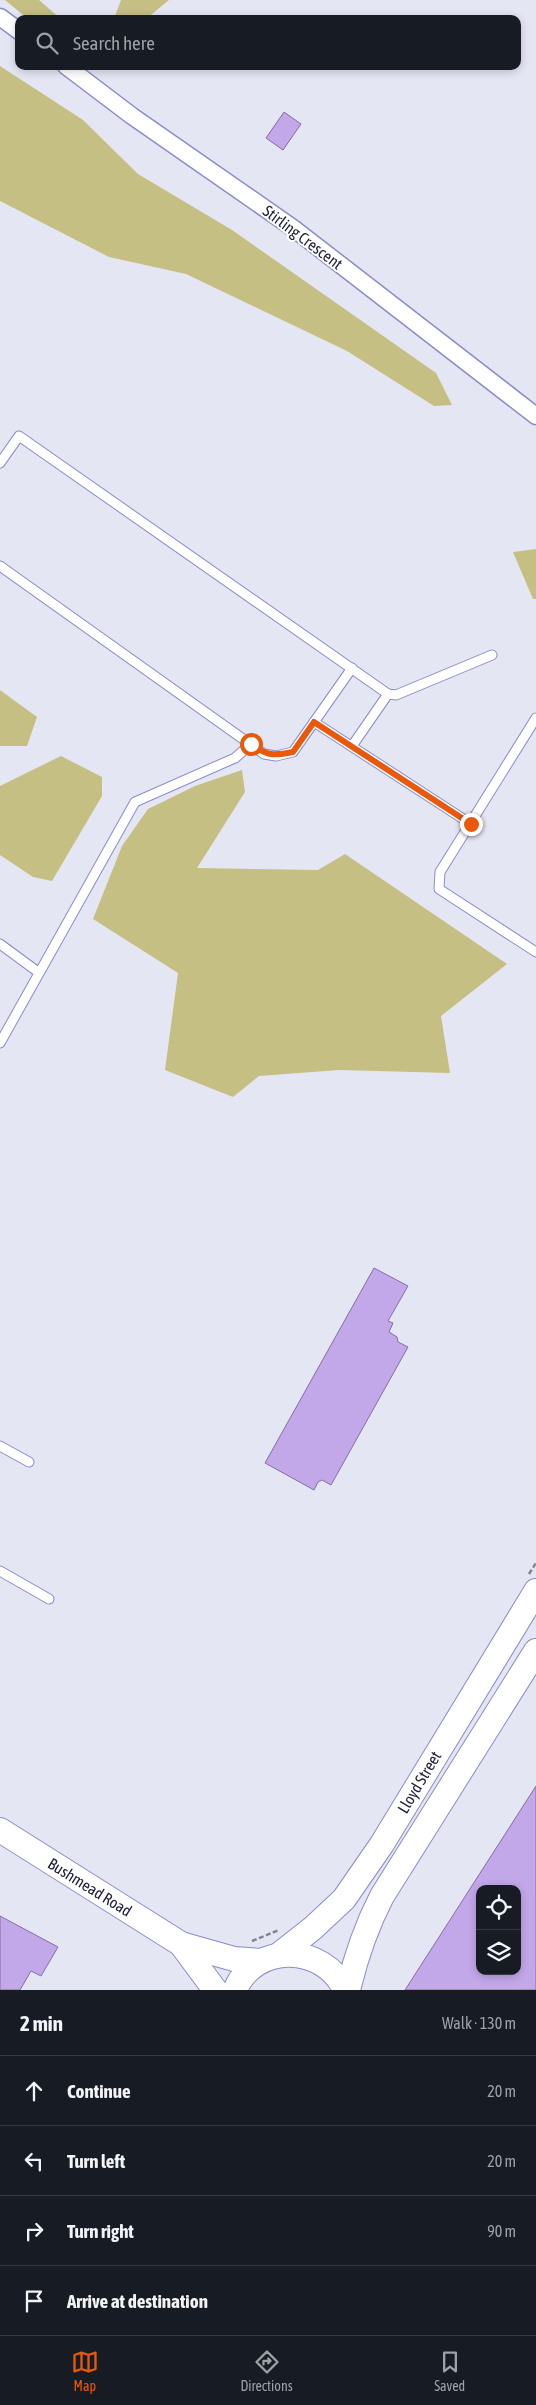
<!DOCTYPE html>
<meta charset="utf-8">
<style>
:root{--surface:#171b24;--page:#20242c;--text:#f1f3f6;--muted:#9ea1a6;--line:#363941;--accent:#ea580c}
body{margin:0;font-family:"Asap Condensed",sans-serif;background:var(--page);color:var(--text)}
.controls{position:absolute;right:15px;bottom:15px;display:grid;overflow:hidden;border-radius:10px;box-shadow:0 2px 8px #0003}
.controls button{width:45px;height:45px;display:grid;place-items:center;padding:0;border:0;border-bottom:1px solid var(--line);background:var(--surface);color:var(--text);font:25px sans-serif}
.stop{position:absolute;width:15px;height:15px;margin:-11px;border:4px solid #ea580c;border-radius:50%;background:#fff}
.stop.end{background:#ea580c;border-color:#fff;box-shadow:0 1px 5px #0008}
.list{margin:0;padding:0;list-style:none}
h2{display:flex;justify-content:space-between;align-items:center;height:65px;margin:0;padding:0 20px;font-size:21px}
h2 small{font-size:16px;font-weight:400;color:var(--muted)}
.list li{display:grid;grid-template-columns:32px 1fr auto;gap:15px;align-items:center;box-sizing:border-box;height:70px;padding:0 20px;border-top:1px solid var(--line)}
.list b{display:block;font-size:19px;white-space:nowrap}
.list em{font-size:16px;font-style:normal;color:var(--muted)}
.icon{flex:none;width:28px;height:28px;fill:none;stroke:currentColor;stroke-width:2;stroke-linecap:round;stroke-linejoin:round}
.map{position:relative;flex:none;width:536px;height:1990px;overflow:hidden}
.search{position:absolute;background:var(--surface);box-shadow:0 2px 8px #0003;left:15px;right:15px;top:15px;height:55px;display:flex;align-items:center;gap:12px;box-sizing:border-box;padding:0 18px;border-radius:10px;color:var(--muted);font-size:19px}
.sheet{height:345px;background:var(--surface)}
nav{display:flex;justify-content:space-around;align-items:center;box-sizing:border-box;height:70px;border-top:1px solid var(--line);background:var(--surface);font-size:14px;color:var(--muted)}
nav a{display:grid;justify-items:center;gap:2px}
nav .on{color:var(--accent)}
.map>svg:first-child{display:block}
.green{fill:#c6bf83}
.building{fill:#c2a7e9;stroke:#856da6;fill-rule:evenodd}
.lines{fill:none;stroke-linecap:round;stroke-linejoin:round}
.service-casing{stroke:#8a8bc7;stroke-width:11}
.minor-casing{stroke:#8a8bc7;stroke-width:19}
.secondary-casing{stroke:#8a8bc7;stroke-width:26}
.path{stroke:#838496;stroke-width:2.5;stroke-dasharray:5 2.5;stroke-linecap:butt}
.service{stroke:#fff;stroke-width:9}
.minor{stroke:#fff;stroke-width:16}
.secondary{stroke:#fff;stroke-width:24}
.route{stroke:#ea580c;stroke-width:6}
.labels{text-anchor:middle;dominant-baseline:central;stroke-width:4;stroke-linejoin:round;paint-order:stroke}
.street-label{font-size:16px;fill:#212139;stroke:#fff}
</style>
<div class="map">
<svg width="536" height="1990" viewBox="0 0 536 1990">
<rect width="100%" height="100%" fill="#e5e6f3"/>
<g class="green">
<path d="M5 0H39L61 19H28Z"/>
<path d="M121 0H169L146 19H114Z"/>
<path d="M0 66 83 120 138 174 232 230 436 373 452 405 434 406 347 351 186 274 109 257 0 201Z"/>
<path d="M536 549V599H533L513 552Z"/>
<path d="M0 690 37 717 27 746H0Z"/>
<path d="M61 756 102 777V796L52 881 33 877 0 855V786Z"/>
<path d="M242 770 245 792 197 868 318 870 345 854 507 964 441 1016 450 1073 339 1070 259 1076 233 1097 165 1070 178 973 93 919 122 846 148 809 195 786Z"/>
</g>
<g class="building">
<path d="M284 112 301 124 283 150 266 138Z"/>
<path d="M374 1268 408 1286 388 1321 393 1323 389 1332 397 1337 398 1342 408 1347 331 1485 322 1480 318 1482 314 1490 265 1463Z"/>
<path d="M536 1786V1990H405ZM480 1889H517V1971H480Z"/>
<path d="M0 1916 58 1947 41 1976 31 1971 20 1990H0Z"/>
</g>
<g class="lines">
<g class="service-casing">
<g id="service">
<path d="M0 463 19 436 388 694 396 695 492 655"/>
<path d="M0 566 264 754 276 756 293 752 352 668"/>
<path d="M536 718 440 872 439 889 536 952"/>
<path d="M314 722 471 824"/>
<path d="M352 746 388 694"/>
<path d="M0 944 38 972"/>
<path d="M0 1043 135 802 235 758 251 744"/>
<path d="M0 1446 29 1462"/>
<path d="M0 1571 49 1599"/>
</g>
</g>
<g class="minor-casing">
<g id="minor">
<path d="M0 17 19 31"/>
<path d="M66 66 132 116 293 228 536 416"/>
</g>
</g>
<g class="secondary-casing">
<g id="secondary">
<path d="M0 1830 181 1944 234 1959 262 1961"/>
<path d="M181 1944 215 1990"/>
<path d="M280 1954 313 1928 344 1899 382 1844 536 1591"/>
<path d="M235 1990C255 1942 324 1944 345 1990"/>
<path d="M348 1990C356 1956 366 1927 382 1896L536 1651"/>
</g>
</g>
<g class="path">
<path d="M529 1574 536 1563"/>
<path d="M252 1941 279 1930"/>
</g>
<use href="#service" class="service"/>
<use href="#minor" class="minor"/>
<use href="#secondary" class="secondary"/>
</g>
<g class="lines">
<path class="route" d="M251 744C268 756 273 756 293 752L314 722 471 824"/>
</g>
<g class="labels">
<g class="street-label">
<text transform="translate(303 237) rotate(37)">Stirling Crescent</text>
<text transform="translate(419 1782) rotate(-59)">Lloyd Street</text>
<text transform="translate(90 1887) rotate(32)">Bushmead Road</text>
</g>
</g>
</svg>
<div class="controls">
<button><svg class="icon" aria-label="locate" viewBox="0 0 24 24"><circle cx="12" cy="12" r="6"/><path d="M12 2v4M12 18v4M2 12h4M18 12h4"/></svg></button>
<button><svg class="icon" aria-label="layers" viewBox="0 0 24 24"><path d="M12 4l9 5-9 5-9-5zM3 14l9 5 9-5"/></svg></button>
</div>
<div class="stop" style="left:251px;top:744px"></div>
<div class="stop end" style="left:471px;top:824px"></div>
<div class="search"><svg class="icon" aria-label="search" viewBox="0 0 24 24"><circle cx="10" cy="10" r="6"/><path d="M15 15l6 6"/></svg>Search here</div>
</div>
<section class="sheet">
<h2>2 min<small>Walk · 130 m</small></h2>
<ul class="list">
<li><svg class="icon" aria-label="ahead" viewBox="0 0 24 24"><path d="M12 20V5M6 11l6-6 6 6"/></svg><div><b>Continue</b></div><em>20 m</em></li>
<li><svg class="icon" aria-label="left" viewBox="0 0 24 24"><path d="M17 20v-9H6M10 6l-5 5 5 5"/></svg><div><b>Turn left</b></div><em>20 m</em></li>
<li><svg class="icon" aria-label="right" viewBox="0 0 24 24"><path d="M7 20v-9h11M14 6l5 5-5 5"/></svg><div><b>Turn right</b></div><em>90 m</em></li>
<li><svg class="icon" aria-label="arrive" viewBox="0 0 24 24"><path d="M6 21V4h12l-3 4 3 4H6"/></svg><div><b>Arrive at destination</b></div></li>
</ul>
</section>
<nav>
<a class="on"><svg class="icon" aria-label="map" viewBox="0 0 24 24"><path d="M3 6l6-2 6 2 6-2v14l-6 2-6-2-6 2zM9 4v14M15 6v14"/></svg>Map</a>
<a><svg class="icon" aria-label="directions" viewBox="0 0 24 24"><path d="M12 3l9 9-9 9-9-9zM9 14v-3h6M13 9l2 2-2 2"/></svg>Directions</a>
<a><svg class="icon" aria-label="saved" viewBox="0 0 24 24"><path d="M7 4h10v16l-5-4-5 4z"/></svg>Saved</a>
</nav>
